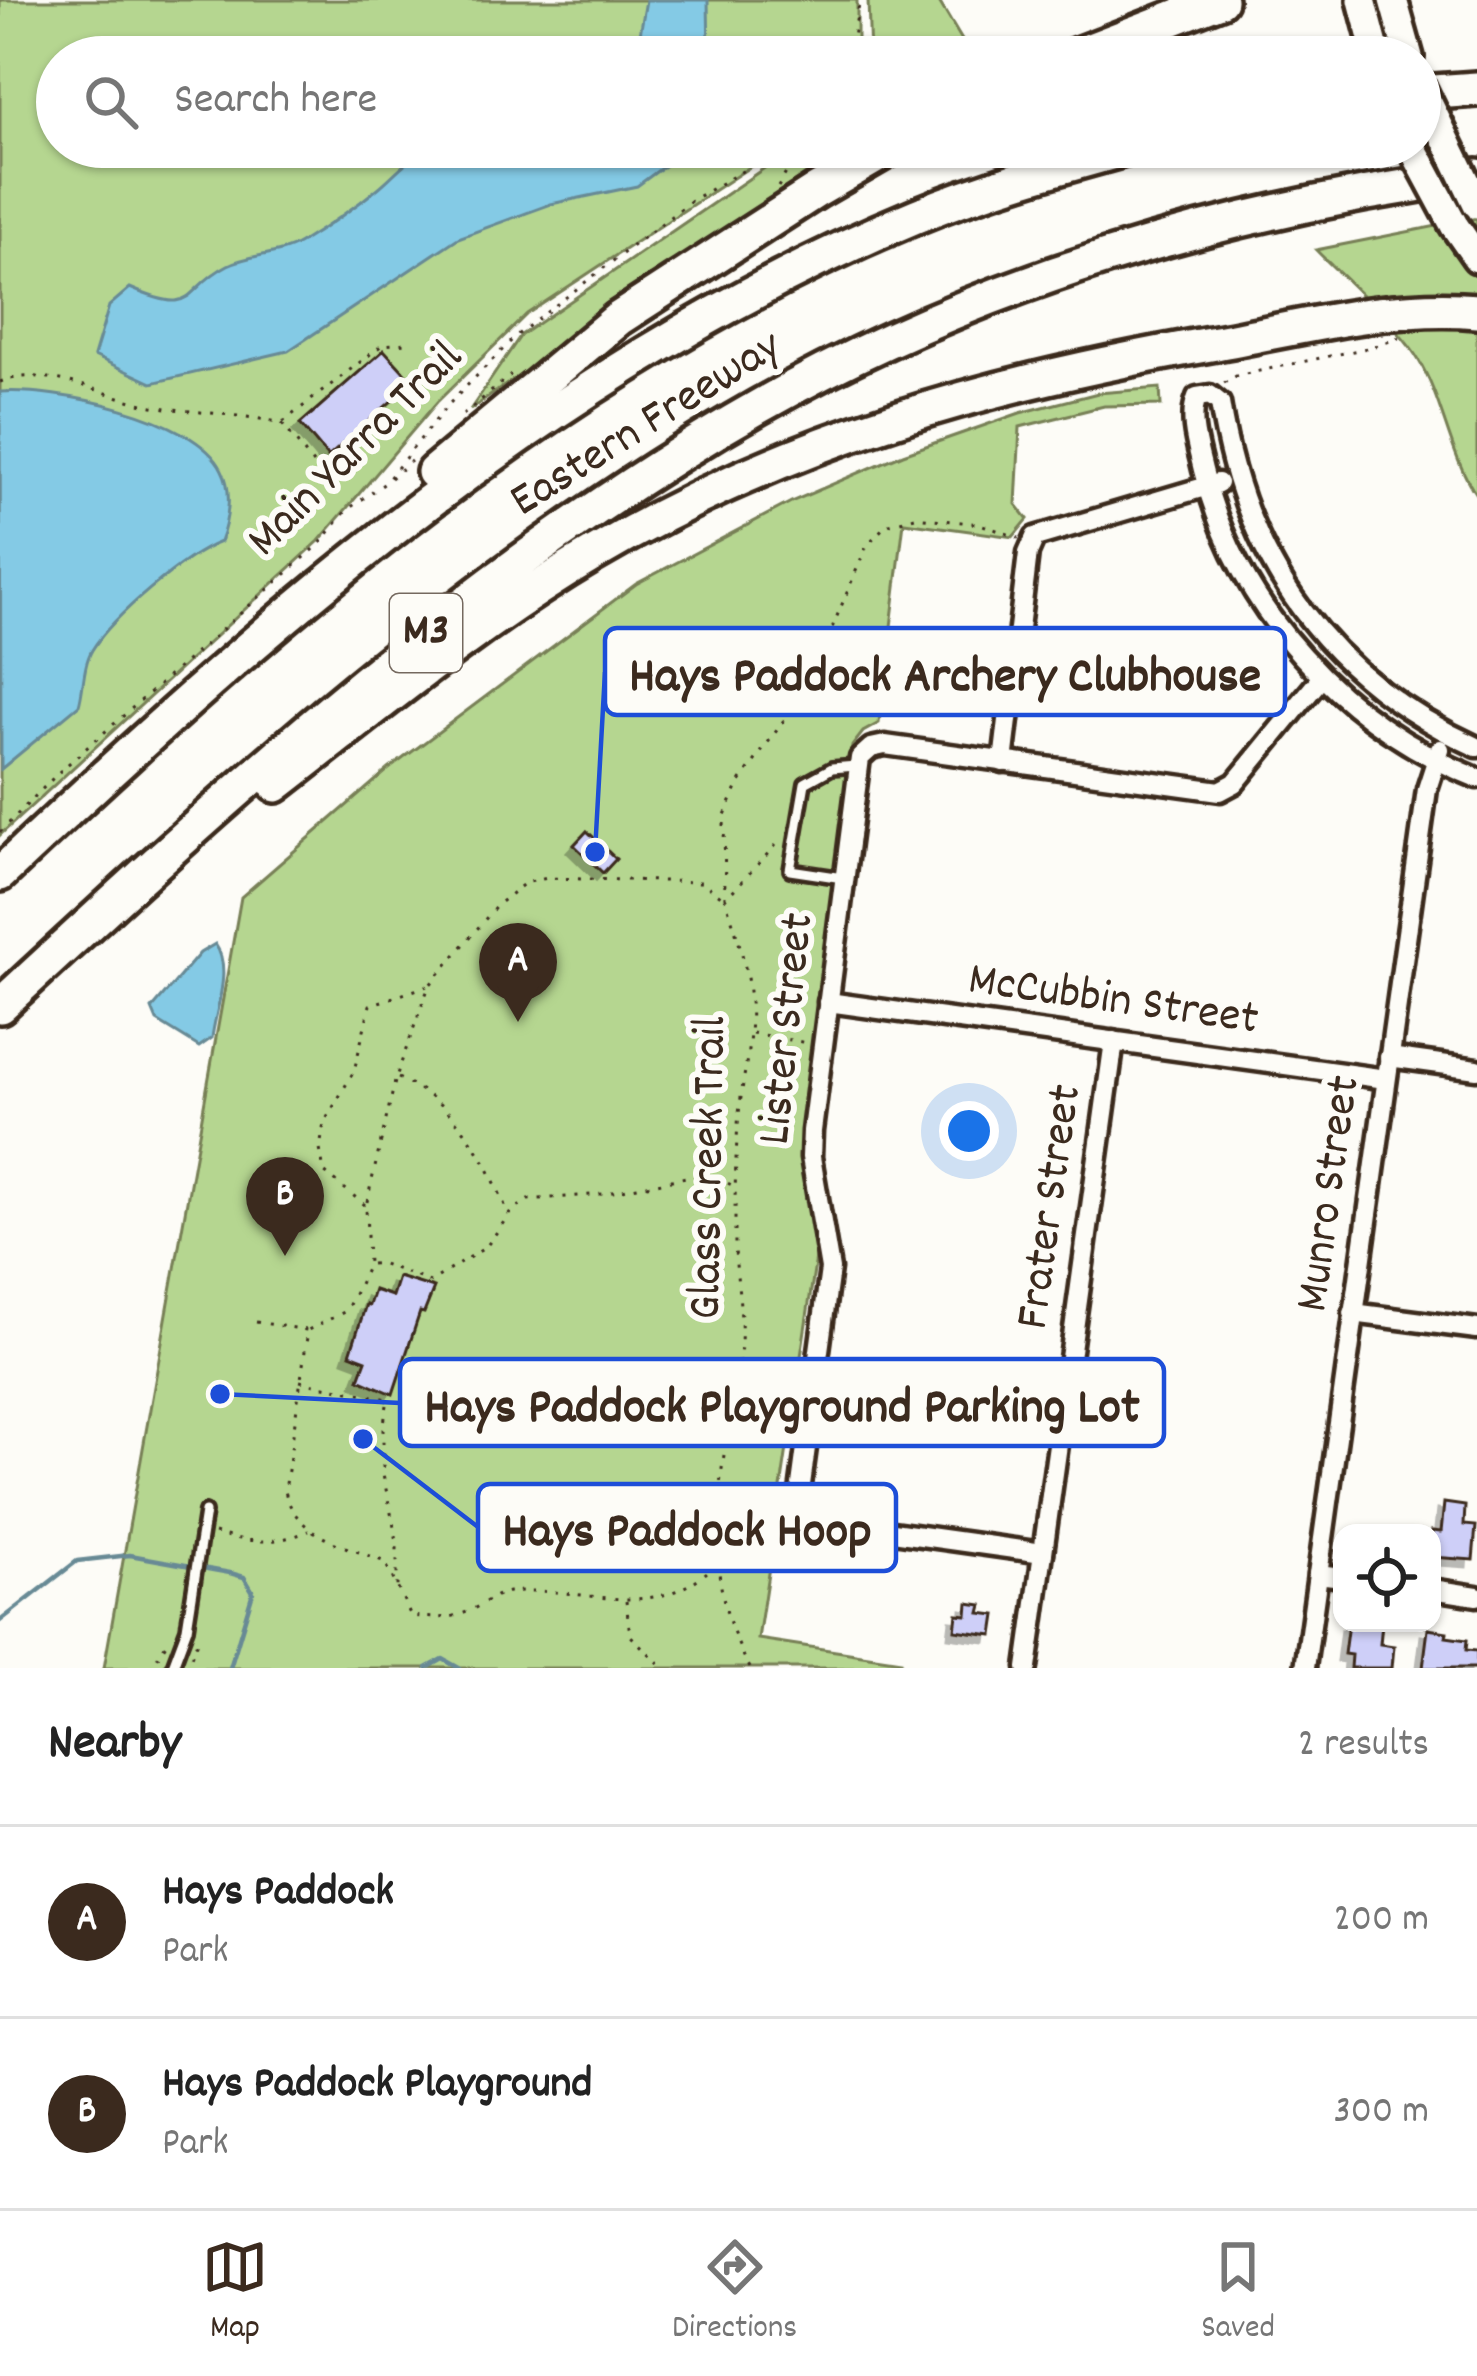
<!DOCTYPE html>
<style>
:root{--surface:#fff;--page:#f2f2f2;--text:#222;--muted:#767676;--line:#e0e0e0;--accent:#3b2a1e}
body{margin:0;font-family:Dekko,sans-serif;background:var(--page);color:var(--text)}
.controls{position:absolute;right:36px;bottom:36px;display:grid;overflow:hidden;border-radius:24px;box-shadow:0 3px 9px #0004}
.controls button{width:108px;height:108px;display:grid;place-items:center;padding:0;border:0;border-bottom:3px solid var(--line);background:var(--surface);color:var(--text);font:60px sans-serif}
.you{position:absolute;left:969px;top:1131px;width:42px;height:42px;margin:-30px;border:9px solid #fff;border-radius:50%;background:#1a73e8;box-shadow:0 0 0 18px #1a73e833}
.badge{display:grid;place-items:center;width:78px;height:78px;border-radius:50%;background:var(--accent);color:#fff;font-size:39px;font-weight:700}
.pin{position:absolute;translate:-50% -99px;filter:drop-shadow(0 3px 6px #0008)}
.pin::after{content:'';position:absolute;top:63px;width:42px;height:36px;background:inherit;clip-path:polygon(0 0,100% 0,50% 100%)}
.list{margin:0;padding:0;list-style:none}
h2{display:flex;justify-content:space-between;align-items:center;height:156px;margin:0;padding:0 48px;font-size:51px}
h2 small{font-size:39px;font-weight:400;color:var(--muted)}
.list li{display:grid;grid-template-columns:78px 1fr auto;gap:36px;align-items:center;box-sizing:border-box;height:192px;padding:0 48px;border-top:3px solid var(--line)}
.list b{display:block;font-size:45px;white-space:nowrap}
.list p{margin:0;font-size:39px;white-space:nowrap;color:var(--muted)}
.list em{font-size:39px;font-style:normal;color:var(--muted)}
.icon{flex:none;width:66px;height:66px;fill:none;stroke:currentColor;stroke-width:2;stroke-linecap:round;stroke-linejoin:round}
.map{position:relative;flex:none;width:1477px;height:1668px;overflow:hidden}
.search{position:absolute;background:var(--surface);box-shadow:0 3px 9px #0004;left:36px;right:36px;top:36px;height:132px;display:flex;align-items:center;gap:30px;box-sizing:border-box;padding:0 42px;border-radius:66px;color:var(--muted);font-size:45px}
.sheet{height:540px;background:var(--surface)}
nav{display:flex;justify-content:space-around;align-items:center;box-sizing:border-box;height:168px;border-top:3px solid var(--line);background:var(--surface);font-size:33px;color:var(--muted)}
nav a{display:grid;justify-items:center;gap:6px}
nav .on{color:var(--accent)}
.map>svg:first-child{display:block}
.green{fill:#b5d690;stroke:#788057;stroke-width:3}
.water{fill:#84cae5;stroke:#678a95;stroke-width:3}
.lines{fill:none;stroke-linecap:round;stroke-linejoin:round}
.stream{stroke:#678a95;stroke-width:4.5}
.building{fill:#cecff8;stroke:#3b2a1e;stroke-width:3;filter:url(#shadow)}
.lane-casing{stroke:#3b2a1e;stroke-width:18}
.street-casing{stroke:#3b2a1e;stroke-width:27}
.primary-casing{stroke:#3b2a1e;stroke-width:36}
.highway-casing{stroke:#3b2a1e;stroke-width:42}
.path{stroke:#3b2a1e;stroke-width:3;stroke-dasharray:3 9;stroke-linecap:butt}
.lane{stroke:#fdfcf7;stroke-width:9}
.street{stroke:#fdfcf7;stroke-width:18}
.primary{stroke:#fdfcf7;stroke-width:27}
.highway{stroke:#fdfcf7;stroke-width:33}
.primary-bridge-casing{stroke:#3b2a1e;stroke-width:36;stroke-linecap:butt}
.primary-bridge{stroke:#fdfcf7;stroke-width:27}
.labels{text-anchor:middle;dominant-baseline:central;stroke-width:12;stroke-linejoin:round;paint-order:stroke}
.shield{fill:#fdfcf7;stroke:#75695f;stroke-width:3}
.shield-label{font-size:45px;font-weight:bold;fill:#3b2a1e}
.street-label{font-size:48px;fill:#3b2a1e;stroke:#fdfcf7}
.leader{fill:none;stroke:#1d4ed8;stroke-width:4.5}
.callout-dot{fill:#1d4ed8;stroke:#fdfcf7;stroke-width:4.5}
.callout{fill:#fdfcf7;stroke:#1d4ed8;stroke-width:4.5}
.callout-label{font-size:51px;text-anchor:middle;font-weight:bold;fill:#3b2a1e}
</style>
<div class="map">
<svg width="1477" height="1668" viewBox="0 0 1477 1668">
<defs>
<filter id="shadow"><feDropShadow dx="-7" dy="7" stdDeviation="0" flood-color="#0004"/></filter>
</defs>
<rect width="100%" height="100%" fill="#fdfcf7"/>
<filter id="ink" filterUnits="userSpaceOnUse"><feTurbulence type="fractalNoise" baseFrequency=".00833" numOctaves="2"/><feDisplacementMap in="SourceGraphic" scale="24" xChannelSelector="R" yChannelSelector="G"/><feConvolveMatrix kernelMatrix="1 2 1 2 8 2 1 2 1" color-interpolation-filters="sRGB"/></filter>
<g filter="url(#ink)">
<g class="green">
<path d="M0 0H857V51L853 57H57V147H780L527 314 437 402 319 541 0 835Z"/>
<path d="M868 0H938L972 57H870Z"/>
<path d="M795 147H869L731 227 470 410 521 335Z"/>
<path d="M1477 218V496C1449 455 1444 402 1418 359 1399 327 1344 279 1316 250Z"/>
<path d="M1160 388 1161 405 1104 406 1020 427 1016 504 1028 519 1013 537 904 522 879 723 863 732 852 746 802 1148 820 1231 758 1639 901 1661 900 1668H104L241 897 389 769 636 584 793 501 903 454 1020 413 1098 393Z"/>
</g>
<g class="water">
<path d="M646 0H708L709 57H636Z"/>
<path d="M448 147H690L637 186 551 204 458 238 288 351 152 383 94 356 109 306 130 288C199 318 180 290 228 265 250 254 279 256 300 243 326 227 354 208 377 189 404 167 409 151 448 147Z"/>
<path d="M0 392C55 388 195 415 222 470 233 491 228 521 220 542 184 556 112 617 92 650 83 665 84 688 79 705L1 769Z"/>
<path d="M215 944C233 969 215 1010 212 1038L199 1047 157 1021 152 1009 200 953Z"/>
</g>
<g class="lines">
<g class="stream">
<path d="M0 1621 77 1561 130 1555 230 1573 244 1577 253 1592 230 1668"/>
<path d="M427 1668 443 1659 459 1668"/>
</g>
</g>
<g class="building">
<path d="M384 350 413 382 328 457 300 424Z"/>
<path d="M587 831 616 859 603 873 574 845Z"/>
<path d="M398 1277 434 1288 424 1313 420 1312 393 1394 359 1379 366 1360 350 1354 366 1304 369 1305 374 1290 392 1296Z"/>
<path d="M1444 1503 1465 1506 1464 1525 1476 1526 1473 1560 1432 1557V1531L1441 1532Z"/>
<path d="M968 1603 982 1605 980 1613 996 1615 993 1635 955 1630 957 1614 967 1615Z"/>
<path d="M1348 1623H1382L1380 1644 1394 1646 1392 1668H1350L1351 1655 1344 1654Z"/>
<path d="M1428 1629 1447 1632 1446 1637 1467 1640 1466 1650 1477 1651V1668H1423Z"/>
</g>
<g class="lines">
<g class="lane-casing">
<g id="lane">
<path d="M843 878 790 870 805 783 832 768 856 766"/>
<path d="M172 1668 187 1628 205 1512"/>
</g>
</g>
<g class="street-casing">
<g id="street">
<path d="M1477 747C1328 679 1245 564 1220 403L1210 395 1197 397C1188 419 1198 448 1203 470 1237 610 1344 725 1477 778"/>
<path d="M1003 762 1028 553 1035 537 1218 483"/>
<path d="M828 1002 1386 1079"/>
<path d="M1389 1057 1477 1069"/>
<path d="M1353 1313 1477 1329"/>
<path d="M1043 1553 814 1521 798 1507 830 1269 811 1157 812 1131 860 758 871 748 885 745 1220 791 1235 783 1321 678"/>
<path d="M1318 1574 1342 1577"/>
<path d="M1432 1589 1477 1596"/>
<path d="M1027 1668 1114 1041"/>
<path d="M1305 1668 1427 789 1440 749"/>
</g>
</g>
<g class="primary-casing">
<g id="primary">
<path d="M1362 0 1377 57"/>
<path d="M1393 0 1409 57"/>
<path d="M1454 225 1477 258"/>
</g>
</g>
<g class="highway-casing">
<g id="highway">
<path d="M1072 57 1220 0"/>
<path d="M1420 93 1477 89"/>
<path d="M434 472 618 319 816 191 892 147"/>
<path d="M276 785C378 706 480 621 592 555 789 438 992 382 1216 343 1300 328 1392 303 1477 311"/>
<path d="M0 874C275 614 562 362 916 216 986 187 1059 167 1132 147"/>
<path d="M0 1006C236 788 476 567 758 407 978 282 1227 209 1477 176"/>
</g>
</g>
<g class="path">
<path d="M849 57 860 0"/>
<path d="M778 187 801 147"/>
<path d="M0 382C50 364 104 397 153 406 196 413 240 414 282 423L313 464"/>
<path d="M1224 383 1236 376 1372 347 1399 338"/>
<path d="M463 415 511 375"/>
<path d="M283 422 382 345 408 343"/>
<path d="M391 478 411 461"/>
<path d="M0 832 59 772 320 544 347 510 385 483 448 405 517 335 692 200 784 147"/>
<path d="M725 898 724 817 740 782 782 723 819 659 867 545 886 525 915 517 980 524 1019 538"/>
<path d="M752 1033 807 1043"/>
<path d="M398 1078C459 1105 485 1157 509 1215"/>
<path d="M365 1205 324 1172 320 1149 324 1123 354 1071 370 1005 427 986"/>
<path d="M371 1264 380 1263 430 1282 486 1247 511 1212 528 1200 603 1194 691 1176H712L734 1186"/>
<path d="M256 1322 307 1330"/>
<path d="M300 1381 388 1399 383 1429V1475L397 1541V1591"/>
<path d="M719 1526 804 1537"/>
<path d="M214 1533C250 1543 273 1545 309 1531"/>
<path d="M716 1564C651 1627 587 1584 509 1592 494 1594 481 1606 467 1612 448 1620 430 1618 411 1616L385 1562C344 1545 296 1537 285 1491L308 1330 346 1311 368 1265 366 1206 396 1077 429 986 498 904 525 883 547 878 702 882 725 899"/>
<path d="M626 1601 630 1635 664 1668"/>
<path d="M151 1668 166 1644"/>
<path d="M187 1668 197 1641"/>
<path d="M750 1668C692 1566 725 1463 740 1355 745 1314 734 1275 735 1235 735 1199 735 1162 738 1125 740 1095 747 1064 750 1034 754 989 740 941 725 899L776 845 781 846"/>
</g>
<use href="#lane" class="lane"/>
<use href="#street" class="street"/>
<use href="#primary" class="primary"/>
<use href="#highway" class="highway"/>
<g class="primary-bridge-casing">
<g id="primary-bridge">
<path d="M1420 86 1477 204"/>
<path d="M1412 147 1454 225"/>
</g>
</g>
<use href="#primary-bridge" class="primary-bridge"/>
</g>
</g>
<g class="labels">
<rect class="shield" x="390" y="594" width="72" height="78" rx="9"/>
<g class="shield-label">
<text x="426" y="633">M3</text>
</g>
<g class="street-label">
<text transform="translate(647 426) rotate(-32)">Eastern Freeway</text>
<text transform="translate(357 451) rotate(-45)">Main Yarra Trail</text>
<text transform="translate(1113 1002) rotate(8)">McCubbin Street</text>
<text transform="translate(789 1029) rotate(-84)">Lister Street</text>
<text transform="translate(711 1168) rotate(-89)">Glass Creek Trail</text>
<text transform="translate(1331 1194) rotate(-82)">Munro Street</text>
<text transform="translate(1052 1207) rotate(-82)">Frater Street</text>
</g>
</g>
<path class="leader" d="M595 852L605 672M220 1394L400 1403M363 1439L478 1527"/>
<g class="callout-dot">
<circle cx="595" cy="852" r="12"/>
<circle cx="220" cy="1394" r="12"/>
<circle cx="363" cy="1439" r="12"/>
</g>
<g class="callout">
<rect x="605" y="628" width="680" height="87" rx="12"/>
<rect x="400" y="1359" width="764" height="87" rx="12"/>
<rect x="478" y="1484" width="418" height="87" rx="12"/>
</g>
<g class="callout-label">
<text x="945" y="690">Hays Paddock Archery Clubhouse</text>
<text x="782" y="1421">Hays Paddock Playground Parking Lot</text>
<text x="687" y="1545">Hays Paddock Hoop</text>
</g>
</svg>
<div class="controls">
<button><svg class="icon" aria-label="locate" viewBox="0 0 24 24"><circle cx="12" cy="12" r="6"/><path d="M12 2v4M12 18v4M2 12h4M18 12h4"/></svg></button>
</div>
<div class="you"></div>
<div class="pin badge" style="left:518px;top:1022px">A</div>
<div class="pin badge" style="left:285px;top:1256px">B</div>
<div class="search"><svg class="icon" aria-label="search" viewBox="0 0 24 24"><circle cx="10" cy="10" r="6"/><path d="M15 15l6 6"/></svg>Search here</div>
</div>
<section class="sheet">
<h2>Nearby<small>2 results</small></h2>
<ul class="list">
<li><span class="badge">A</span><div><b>Hays Paddock</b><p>Park</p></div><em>200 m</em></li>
<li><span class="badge">B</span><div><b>Hays Paddock Playground</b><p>Park</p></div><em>300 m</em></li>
</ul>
</section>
<nav>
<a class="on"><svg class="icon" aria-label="map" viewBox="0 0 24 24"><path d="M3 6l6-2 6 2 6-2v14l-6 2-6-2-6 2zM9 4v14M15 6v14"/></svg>Map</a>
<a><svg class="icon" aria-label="directions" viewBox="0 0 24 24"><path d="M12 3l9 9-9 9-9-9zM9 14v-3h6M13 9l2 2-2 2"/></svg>Directions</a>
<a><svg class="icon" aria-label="saved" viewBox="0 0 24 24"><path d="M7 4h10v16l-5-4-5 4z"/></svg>Saved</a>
</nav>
